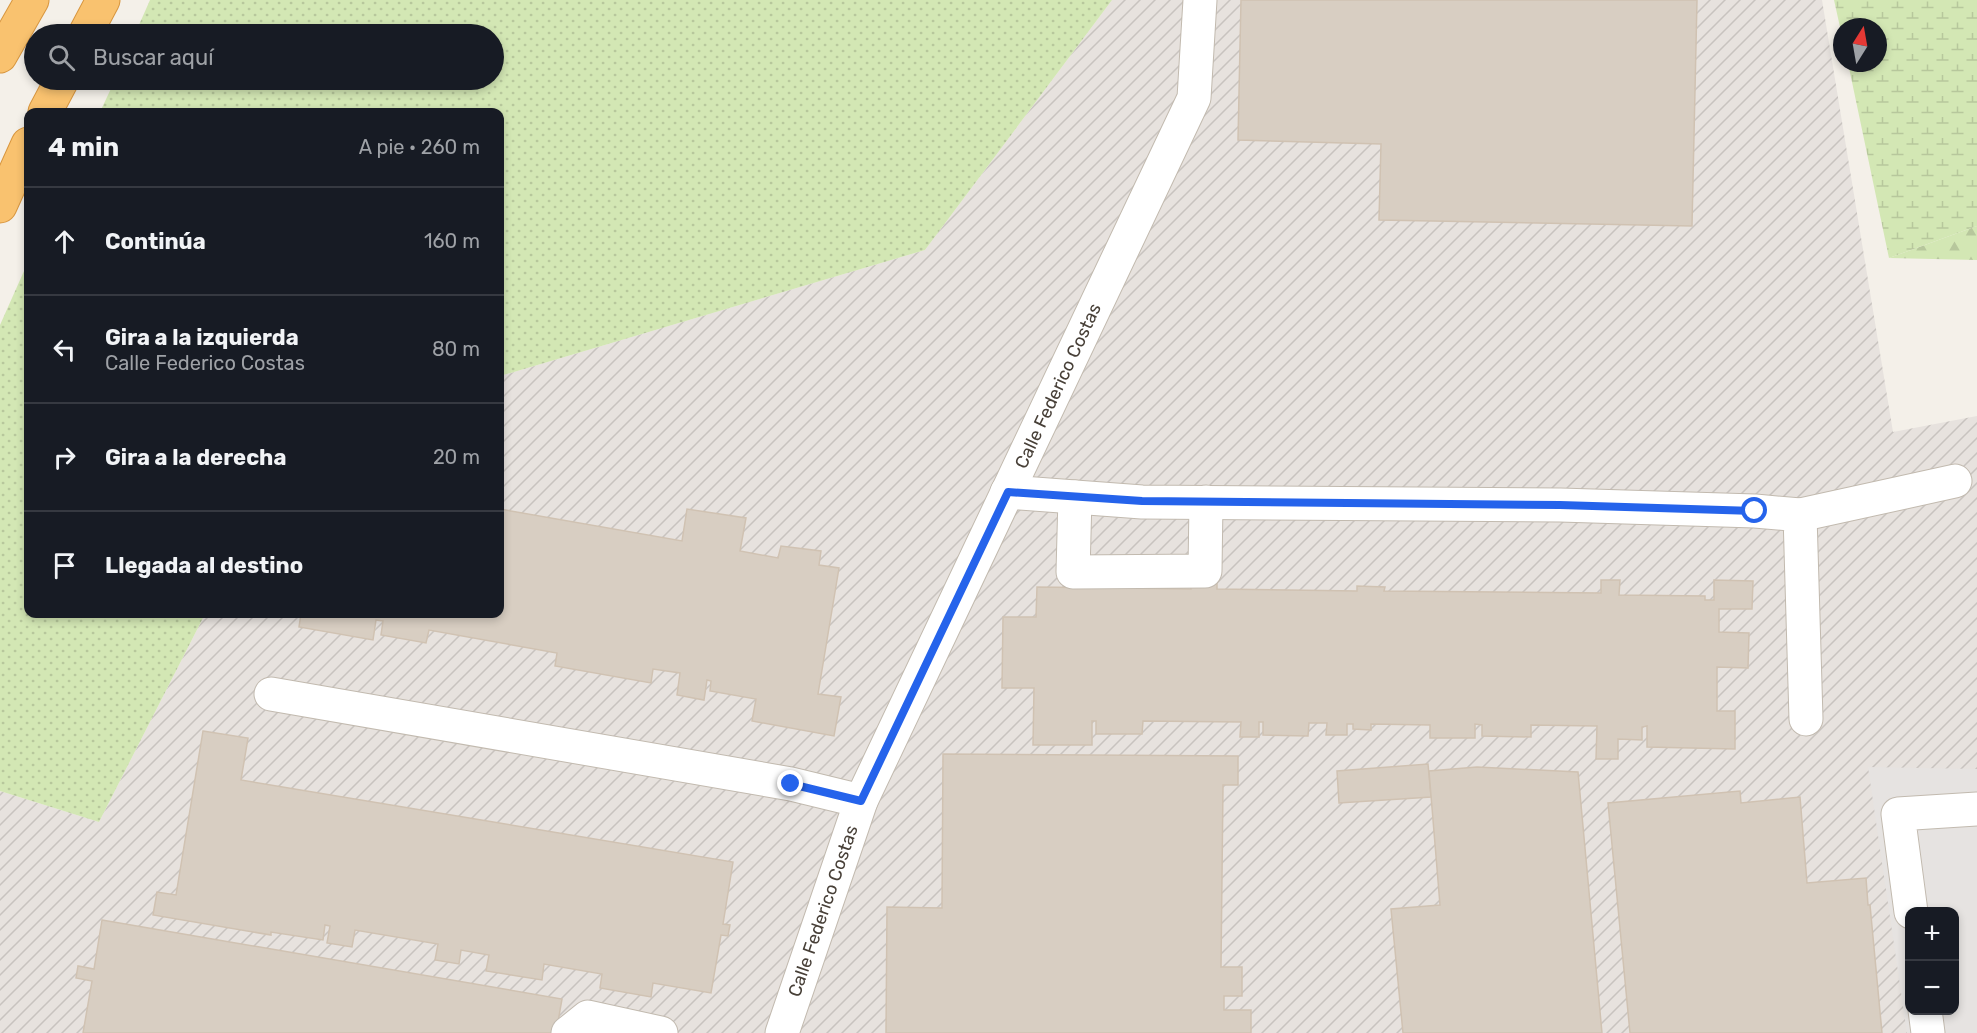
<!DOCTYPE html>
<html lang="es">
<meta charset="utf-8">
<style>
:root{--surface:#171b24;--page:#20242c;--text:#f1f3f6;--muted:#9ea1a6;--line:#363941}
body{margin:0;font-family:Rubik,sans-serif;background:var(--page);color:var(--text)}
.controls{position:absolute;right:18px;bottom:18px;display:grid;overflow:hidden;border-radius:12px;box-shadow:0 3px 9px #0003}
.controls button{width:54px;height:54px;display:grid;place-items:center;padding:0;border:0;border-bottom:2px solid var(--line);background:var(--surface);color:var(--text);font:30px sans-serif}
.compass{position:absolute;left:1833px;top:18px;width:54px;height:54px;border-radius:50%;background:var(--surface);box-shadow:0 3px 9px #0003;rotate:11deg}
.stop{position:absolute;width:18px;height:18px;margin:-14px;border:4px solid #2563eb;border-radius:50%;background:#fff}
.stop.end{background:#2563eb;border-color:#fff;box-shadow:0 2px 6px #0008}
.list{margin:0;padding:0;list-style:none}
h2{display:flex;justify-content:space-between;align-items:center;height:78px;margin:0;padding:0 24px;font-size:26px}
h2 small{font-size:20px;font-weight:400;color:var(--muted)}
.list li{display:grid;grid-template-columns:39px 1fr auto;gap:18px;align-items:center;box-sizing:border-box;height:108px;padding:0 24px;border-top:2px solid var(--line)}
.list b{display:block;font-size:22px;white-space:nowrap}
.list p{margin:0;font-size:20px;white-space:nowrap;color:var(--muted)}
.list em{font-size:20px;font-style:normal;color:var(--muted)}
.icon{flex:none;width:33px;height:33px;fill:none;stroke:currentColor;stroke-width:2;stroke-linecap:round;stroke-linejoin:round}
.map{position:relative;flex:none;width:1977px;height:1033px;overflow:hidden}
.search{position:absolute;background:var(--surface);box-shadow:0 3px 9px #0003;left:24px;top:24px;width:480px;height:66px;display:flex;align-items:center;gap:15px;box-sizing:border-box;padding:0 21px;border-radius:33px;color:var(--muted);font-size:22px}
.panel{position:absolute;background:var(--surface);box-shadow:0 3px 9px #0003;left:24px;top:108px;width:480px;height:510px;border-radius:12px}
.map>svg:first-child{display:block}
.industrial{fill:url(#industrial-furrows);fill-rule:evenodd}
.green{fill:url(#green-dots)}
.forest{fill:url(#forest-firs)}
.wetland{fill:url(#wetland-marsh)}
.parking{fill:#e6e3e1;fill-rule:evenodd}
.building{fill:#d8cec2;stroke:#d0c2b2;stroke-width:1.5}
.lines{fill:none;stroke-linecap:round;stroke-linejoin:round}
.minor-casing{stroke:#c2baaf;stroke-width:35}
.highway-casing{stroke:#d8963f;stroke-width:35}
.minor{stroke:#fff;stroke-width:33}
.highway{stroke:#f9c26f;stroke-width:33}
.route{stroke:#2563eb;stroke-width:8}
.labels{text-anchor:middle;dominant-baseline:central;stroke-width:5;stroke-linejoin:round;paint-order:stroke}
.street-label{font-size:18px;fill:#484038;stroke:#fff}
</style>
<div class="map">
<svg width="1977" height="1033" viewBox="0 0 1977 1033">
<defs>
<pattern id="industrial-furrows" width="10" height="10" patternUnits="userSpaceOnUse" patternTransform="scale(1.5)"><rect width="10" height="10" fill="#e7e2de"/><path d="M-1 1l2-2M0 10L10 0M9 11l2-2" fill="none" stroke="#c8c3bf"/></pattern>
<pattern id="green-dots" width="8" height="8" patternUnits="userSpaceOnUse" patternTransform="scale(1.5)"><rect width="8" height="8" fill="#d3e7b4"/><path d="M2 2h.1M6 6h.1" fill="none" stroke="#b7c79c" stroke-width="1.8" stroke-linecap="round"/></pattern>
<pattern id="forest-firs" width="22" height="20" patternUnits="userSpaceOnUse" patternTransform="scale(1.5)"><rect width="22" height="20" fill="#d3e7b4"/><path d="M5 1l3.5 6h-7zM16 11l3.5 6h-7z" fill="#b7c79c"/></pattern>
<pattern id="wetland-marsh" width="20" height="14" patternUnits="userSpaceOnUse" patternTransform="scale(1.5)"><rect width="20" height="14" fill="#d3e7b4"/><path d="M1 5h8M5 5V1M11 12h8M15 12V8" fill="none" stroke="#b7c79c"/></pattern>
</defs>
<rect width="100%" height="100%" fill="#f4f0e9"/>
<path class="industrial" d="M1112 0H1822L1893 432 1977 416V1033H0V791L99 822 205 614H500V376L925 250ZM1910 912H1954V1010H1910Z"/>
<g class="green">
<path d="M150 0H1112L925 250 500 376V112H100L115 80H494V34H135Z"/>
<path d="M28 262V614H205L99 822 0 791V325Z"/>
</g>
<path class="forest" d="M1977 226V260L1889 258Z"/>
<path class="wetland" d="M1834 0H1977V226L1889 258 1848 63H1878V27H1842V36Z"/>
<path class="parking" d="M1868 767 1977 769V1033H1907ZM1910 912H1954V1010H1910Z"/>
<g class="building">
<path d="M1241 0H1697L1692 226 1379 220 1381 144 1238 140Z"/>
<path d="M500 509 682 541 687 509 746 518 740 551 778 558 781 546 821 551 819 565 839 568 818 694 841 697 834 736 752 721 756 699 710 691 711 681 707 680 704 700 677 695 680 673 653 669 651 683 555 666 557 653 429 630 426 643 381 635 383 621 376 620 373 640 299 627 301 614H500Z"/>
<path d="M1601 580H1620L1619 595 1705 596V600H1714V580L1753 581 1752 609H1719V632L1749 633 1748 668 1717 667V711H1735V749L1647 747V726L1642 727V740L1618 739V759H1596L1597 726 1531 725V737L1482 736V725L1475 724V738H1430V725L1371 724V730L1353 729V724H1347V735H1326L1327 723H1309L1308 736 1263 735V722H1259V737H1240L1241 722 1143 721 1142 734H1096V721H1092V745H1033L1034 688H1002L1003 617H1036L1037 587 1191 589V583L1217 584V589L1357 591V586L1385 587 1384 591 1601 593Z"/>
<path d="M203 731 248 738 241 780 733 862 723 924 730 925 728 936 721 935 711 993 653 983 651 997 600 988 602 974 544 964 542 980 486 971 489 955 461 950 459 964 435 960 438 944 355 930 352 947 327 943 330 926 325 925 323 940 271 932V935L153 915 157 892 176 895Z"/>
<path d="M943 754 1238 756V785H1223L1221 967H1242V996H1224V1010H1251V1033H886L887 907 942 908Z"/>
<path d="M1428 764 1431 797 1339 803 1337 771Z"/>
<path d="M1477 767 1578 772 1602 1033H1403L1391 909 1440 905 1429 771Z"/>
<path d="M1740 791 1741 803 1800 797 1807 883 1866 878 1868 905H1870L1882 1033H1630L1608 803Z"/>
<path d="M102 920 562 999 556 1033H83L92 981 76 978 78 966 94 969Z"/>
</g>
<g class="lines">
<g class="minor-casing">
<g id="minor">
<path d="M1007 492 1142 502 1560 505 1755 511 1800 515 1806 719"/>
<path d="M1075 497 1073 572 1205 571 1206 502"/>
<path d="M1800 515 1955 481"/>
<path d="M271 694 791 784 861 801"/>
<path d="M1911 912 1898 814 1977 809"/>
<path d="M1925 1010 1928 1033"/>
<path d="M568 1033 588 1017 661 1033"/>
<path d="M782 1033 861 801 1194 98 1200 0"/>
</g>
</g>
<g class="highway-casing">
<g id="highway">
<path d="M85 34 103 0"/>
<path d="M0 56 32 0"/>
<path d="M45 112 62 80"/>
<path d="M0 206 28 144"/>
</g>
</g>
<use href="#minor" class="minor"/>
<use href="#highway" class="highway"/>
</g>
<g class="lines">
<path class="route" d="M791 784 861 801 1008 492 1142 501 1560 505 1755 511"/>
</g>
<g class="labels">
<g class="street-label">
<text transform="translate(1058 386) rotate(-65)">Calle Federico Costas</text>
<text transform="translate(823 911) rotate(-71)">Calle Federico Costas</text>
</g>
</g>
</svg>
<div class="controls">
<button>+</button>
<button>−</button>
</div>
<svg class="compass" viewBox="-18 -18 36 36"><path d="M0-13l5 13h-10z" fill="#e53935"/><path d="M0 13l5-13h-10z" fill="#9ea1a6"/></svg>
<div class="stop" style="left:1755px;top:511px"></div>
<div class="stop end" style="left:791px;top:784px"></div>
<div class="search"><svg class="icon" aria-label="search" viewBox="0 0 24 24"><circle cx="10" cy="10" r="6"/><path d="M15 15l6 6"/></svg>Buscar aquí</div>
<section class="panel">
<h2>4 min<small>A pie · 260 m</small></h2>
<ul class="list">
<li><svg class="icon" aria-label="ahead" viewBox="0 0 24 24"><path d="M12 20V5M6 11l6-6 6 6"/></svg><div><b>Continúa</b></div><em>160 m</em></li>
<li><svg class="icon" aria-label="left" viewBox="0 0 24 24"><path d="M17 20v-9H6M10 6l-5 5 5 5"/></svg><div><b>Gira a la izquierda</b><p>Calle Federico Costas</p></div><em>80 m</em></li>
<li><svg class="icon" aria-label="right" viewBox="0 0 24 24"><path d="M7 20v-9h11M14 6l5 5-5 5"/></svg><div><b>Gira a la derecha</b></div><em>20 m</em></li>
<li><svg class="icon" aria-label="arrive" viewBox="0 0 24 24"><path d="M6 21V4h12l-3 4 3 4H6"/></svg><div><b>Llegada al destino</b></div></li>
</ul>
</section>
</div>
